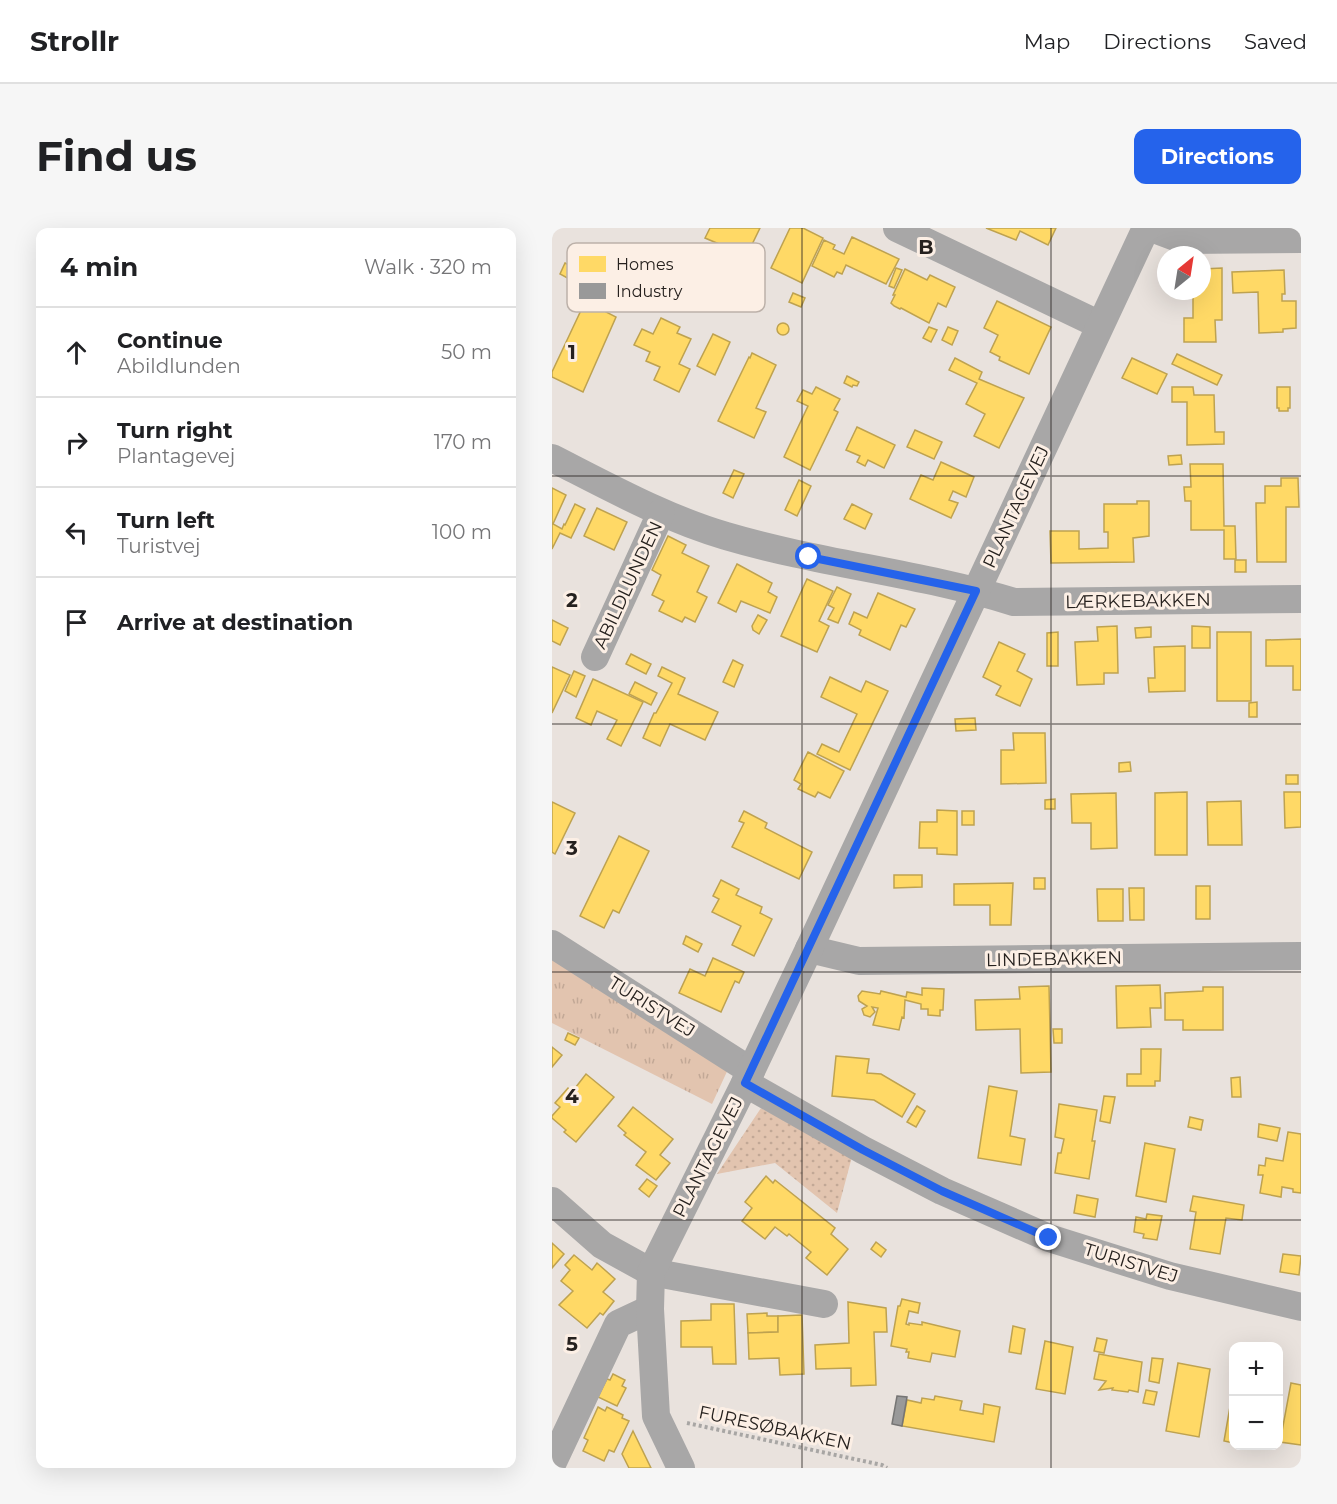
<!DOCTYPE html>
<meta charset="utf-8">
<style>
:root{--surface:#fff;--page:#f6f6f6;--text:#202124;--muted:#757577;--line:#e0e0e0;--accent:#2563eb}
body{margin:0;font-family:Montserrat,sans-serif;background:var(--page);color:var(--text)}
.controls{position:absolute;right:18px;bottom:18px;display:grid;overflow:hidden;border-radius:12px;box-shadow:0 6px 24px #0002}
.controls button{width:54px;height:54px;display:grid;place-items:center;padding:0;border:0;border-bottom:2px solid var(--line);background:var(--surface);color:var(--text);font:30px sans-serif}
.compass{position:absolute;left:605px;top:18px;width:54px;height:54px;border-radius:50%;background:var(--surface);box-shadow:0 6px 24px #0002;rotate:30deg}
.stop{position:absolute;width:18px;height:18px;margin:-14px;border:4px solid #2563eb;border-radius:50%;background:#fff}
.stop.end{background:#2563eb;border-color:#fff;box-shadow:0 2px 6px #0008}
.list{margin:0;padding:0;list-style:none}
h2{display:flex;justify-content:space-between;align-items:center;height:78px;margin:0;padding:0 24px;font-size:26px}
h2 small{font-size:20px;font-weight:400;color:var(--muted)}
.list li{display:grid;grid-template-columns:39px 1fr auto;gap:18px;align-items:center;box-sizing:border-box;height:90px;padding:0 24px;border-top:2px solid var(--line)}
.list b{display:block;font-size:22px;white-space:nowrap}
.list p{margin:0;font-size:20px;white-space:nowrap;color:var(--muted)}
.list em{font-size:20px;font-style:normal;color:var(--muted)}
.icon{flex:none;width:33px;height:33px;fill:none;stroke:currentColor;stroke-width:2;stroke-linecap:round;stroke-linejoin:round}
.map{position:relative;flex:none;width:749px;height:1240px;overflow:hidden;border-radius:12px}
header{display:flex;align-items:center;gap:36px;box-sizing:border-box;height:84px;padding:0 30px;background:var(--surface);border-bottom:2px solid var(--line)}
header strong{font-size:28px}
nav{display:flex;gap:33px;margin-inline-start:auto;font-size:21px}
.intro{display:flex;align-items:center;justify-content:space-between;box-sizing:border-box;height:144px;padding:0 36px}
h1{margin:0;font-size:42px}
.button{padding:15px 27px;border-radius:12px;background:var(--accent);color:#fff;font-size:21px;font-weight:700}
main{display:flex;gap:36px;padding:0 36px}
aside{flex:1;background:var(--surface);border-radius:12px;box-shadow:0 6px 24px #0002}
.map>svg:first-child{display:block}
.grass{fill:url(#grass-dots)}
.park{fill:url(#park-tufts)}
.homes{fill:#ffd966;stroke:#bea250;stroke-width:1.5}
.industry{fill:#999;stroke:#767574;stroke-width:1.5}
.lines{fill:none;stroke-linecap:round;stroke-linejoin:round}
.path{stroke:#a8a6a4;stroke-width:4;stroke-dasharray:3 3;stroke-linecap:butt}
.minor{stroke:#a8a7a7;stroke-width:28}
.route{stroke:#2563eb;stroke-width:8}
.grid{fill:none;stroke:#26211e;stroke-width:1.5;stroke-opacity:0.55}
.labels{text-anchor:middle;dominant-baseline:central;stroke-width:6;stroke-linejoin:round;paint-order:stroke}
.street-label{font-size:18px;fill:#26211e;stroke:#fcefe5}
.key{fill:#fcefe5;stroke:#bcb1a9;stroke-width:1.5}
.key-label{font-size:16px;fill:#26211e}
.grid-label{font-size:20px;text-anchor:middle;font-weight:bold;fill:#26211e;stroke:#fcefe5;stroke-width:6;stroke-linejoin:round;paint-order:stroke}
</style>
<header>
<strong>Strollr</strong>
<nav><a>Map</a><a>Directions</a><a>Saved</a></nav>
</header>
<div class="intro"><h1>Find us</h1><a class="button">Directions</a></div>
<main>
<aside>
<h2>4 min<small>Walk · 320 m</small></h2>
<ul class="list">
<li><svg class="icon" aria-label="ahead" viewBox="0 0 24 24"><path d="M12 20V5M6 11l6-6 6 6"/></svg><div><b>Continue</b><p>Abildlunden</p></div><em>50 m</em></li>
<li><svg class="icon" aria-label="right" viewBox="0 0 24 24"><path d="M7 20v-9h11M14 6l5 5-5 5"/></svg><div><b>Turn right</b><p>Plantagevej</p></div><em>170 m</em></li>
<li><svg class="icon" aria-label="left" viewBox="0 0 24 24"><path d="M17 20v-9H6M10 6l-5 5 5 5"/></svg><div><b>Turn left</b><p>Turistvej</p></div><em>100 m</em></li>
<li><svg class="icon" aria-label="arrive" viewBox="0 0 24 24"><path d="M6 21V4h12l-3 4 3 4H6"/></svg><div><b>Arrive at destination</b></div></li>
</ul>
</aside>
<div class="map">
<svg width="749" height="1240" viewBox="0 0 749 1240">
<defs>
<pattern id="grass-dots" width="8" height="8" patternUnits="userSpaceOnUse" patternTransform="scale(1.5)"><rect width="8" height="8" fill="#e2c4af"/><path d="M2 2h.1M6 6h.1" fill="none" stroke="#c2a896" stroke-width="1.8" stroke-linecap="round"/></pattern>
<pattern id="park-tufts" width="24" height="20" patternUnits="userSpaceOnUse" patternTransform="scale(1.5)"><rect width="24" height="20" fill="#e2c4af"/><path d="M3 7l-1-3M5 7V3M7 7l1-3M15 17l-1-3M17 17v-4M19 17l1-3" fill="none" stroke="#c2a896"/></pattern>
</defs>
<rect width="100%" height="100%" fill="#e9e2dd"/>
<path class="grass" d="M209 880 301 925 285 985 223 935 165 946Z"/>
<path class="park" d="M0 723 178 837 160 876 0 795Z"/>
<g class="homes">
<path d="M158 0H208L192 33 165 20 167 16 153 10Z"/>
<path d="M238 0H251L271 10 250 55 219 40Z"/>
<path d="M434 0H504L496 17 468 3 464 12Z"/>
<path d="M300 9 347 31 334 56 294 37 290 46 285 44 282 49 260 38 272 12 283 17 281 21 292 26Z"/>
<path d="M13 35 25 41 19 52 8 46Z"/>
<path d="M344 40 350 42 342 60 337 58Z"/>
<path d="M670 40V92H663L664 114H632V90H641V63H650V41Z"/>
<path d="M353 41 375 52 378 47 403 59 394 79 386 75 377 95 349 80 348 81 342 78 339 75 343 67H341Z"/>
<path d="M732 42 733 66H730V73H744V100L731 101V104L707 105 706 64 681 65 680 44Z"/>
<path d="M43 58 62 67 54 84 64 89 31 164 0 149V144L32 76H34Z"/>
<path d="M241 65 253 70 249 79 237 74Z"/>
<path d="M445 73 499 99 477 146 447 132 448 129 438 124 446 107 432 100Z"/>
<path d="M109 90 128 99 125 105 139 111 127 136 138 141 127 164 102 152 108 139 94 133 98 124 82 117 90 101 101 106Z"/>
<circle cx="231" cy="101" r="6"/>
<path d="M377 99 385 102 379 114 371 110Z"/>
<path d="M396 99 406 103 400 117 390 112Z"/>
<path d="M161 106 178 114 163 147 145 138Z"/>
<path d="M200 125 224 137 204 180 214 184 202 210 166 193 197 129 198 130Z"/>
<path d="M625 126 670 147 665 157 620 136Z"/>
<path d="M403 130 430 144 427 151 472 170 447 220 422 208 433 186 414 176 425 155 397 142Z"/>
<path d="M580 130 615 146 605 166 570 150Z"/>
<path d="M295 148 307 154 305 158 301 157 300 159 292 155Z"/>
<path d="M264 159 288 171 282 182 286 184 258 242 232 229 256 178 245 173 251 162 260 166Z"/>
<path d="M620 159H641L642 167H662L663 204H672V216L635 217V174H620Z"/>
<path d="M725 159H738V180H736V183H727V180H725Z"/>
<path d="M305 199 343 217 332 240 316 232 313 238 305 234 308 228 294 222Z"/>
<path d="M363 202 390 214 382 231 355 219Z"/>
<path d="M629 227 630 236 617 237 616 228Z"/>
<path d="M389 234 422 249 414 269 401 263 397 272 406 275 399 290 358 271 369 247 381 252Z"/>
<path d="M638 236H671L672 298H683L684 331H672V302H639V273H633L632 259H639Z"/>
<path d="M182 242 192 246 181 270 171 265Z"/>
<path d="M729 250H746L747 279H734V334H705L704 275H713V258H729Z"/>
<path d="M247 252 259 258 245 288 233 282Z"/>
<path d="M0 260 14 267 1 296 10 301 12 296 13 297 23 276 33 281 19 310 8 305 0 321Z"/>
<path d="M585 273H597V308L581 310 582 334 499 335 498 303H527V321L556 320V304H552V276H585Z"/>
<path d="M300 276 320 286 313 301 292 291Z"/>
<path d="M45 280 75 294 62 322 32 308Z"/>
<path d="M116 308 134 317 130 325 157 338 145 364 155 369 143 394 133 389 130 394 107 383 112 373 100 367 109 347 100 342Z"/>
<rect x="683" y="332" width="11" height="12"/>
<path d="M185 336 220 355 216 364 225 369 218 385 189 373 184 384 166 375Z"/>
<path d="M255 351 281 363 267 393 277 398 265 424 229 408Z"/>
<path d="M285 359 299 366 286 395 276 391 282 380 276 377Z"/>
<path d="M326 365 363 381 354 399 349 397 338 422 307 407 309 402 297 396 302 384 315 390Z"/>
<path d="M206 387 215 392 207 406 201 402 200 398Z"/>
<path d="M0 392 16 400 8 417 0 413Z"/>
<path d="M565 398 566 445H552V456L525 457 523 414 546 413 545 399Z"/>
<path d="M640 398 658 399V420H640Z"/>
<path d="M599 399V409L584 410 583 400Z"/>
<path d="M506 404V438H495V405Z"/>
<rect x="665" y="404" width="34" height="69"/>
<path d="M749 411V462H741V438H714V412Z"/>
<path d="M447 414 473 426 465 443 480 451 468 478 444 467 449 458 431 449Z"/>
<path d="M633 418V463L597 464 596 450H603L602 419Z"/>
<path d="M79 426 99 436 94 446 74 436Z"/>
<path d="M181 432 191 437 182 459 171 454Z"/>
<path d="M0 439 18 447 0 485Z"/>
<path d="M110 439 133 450 126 466 166 484 153 512 118 496 108 518 91 510 102 485H104L120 455 106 448Z"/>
<path d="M22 443 33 448 24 469 13 463Z"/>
<path d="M278 449 309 464 314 453 336 463 298 542 265 526 270 516 287 524 305 486 269 469Z"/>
<path d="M41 451 91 474 69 518 55 511 65 492 45 483 39 497 24 490Z"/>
<path d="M83 454 105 465 99 477 77 466Z"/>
<path d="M705 474V489H697V475Z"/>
<path d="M423 490 424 502 404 503 403 491Z"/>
<path d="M461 505H493L494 555 449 556V522H462Z"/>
<path d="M256 524 292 543 278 570 266 564 263 569 246 561 249 556 242 552Z"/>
<path d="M578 534 579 543 567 544V535Z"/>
<rect x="734" y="547" width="12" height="9"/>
<path d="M635 564V627H603V565Z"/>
<path d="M732 564H749V599L733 600Z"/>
<path d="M564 565 565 620 539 621V595H520L519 566Z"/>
<path d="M503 571V581H493V572Z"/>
<path d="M689 573 690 617H656L655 574Z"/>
<path d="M0 574 23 585 3 626 0 624Z"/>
<path d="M385 582 405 583V627L385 626V620H367L368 594H385Z"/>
<path d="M192 583 215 595 213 600 260 624 247 651 180 619 192 595 187 593Z"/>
<rect x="410" y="583" width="12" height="14"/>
<path d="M67 608 97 623 67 685 61 682 52 700 28 688Z"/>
<path d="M342 647H370V659L342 660Z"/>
<rect x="482" y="650" width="11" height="11"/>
<path d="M169 652 187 661 184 667 210 679 208 685 220 691 202 728 180 717 189 698 160 684 167 671 161 668Z"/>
<path d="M461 655 459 697H438V677H402V656Z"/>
<rect x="644" y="658" width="14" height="33"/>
<path d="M577 660H592V692H578Z"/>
<path d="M545 661H571V693H546Z"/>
<path d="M134 708 150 716 146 724 131 716Z"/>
<path d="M161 730 192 744 187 755 183 753 169 784 127 765 138 741 153 748Z"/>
<path d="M608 757 609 780H598L599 799 565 800 564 758Z"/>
<path d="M497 758 499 844 469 845 468 801 424 802 423 772 468 771 467 759Z"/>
<path d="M651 759H671V802H631V792H613V765L651 763Z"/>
<path d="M370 760 392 761 391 782H388V788L376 787V781H369V776L353 772 352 790 350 789 347 802 321 797 326 780 320 779 323 784 318 789 312 787 310 781 315 778 307 773 306 768 310 763 328 766 329 763 354 769 355 764 370 767Z"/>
<path d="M501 801H510V815H502Z"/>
<path d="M16 805 27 810 23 817 13 812Z"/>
<path d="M0 819 10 827 0 839Z"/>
<path d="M589 821H609L608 853H603V858H575V846H589Z"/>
<path d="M284 828 317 831 315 845 329 846 363 866 350 889 322 872 280 868Z"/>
<path d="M34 846 62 869 24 914 12 904 14 902 0 890V888L8 879 3 875 16 860 20 864Z"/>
<path d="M688 849 689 869H680L679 850Z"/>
<path d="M437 858 465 863 458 908 473 911 469 937 426 930Z"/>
<path d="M552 868 563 869 558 895 548 893Z"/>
<path d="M507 876 545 882 540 913H543L537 951 503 945 506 925H509L512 911 503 909Z"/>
<path d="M365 878 373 883 364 899 355 894Z"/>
<path d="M81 879 121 911 108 927 118 935 104 952 84 937 94 924 72 907 74 905 66 898Z"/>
<path d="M638 889 651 892 649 902 636 899Z"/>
<path d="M707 896 728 900 725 913 706 909Z"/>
<path d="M736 904 749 906V965L741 964V961L730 959 729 969 708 965 711 947H706L707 937 713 938 714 930 731 933Z"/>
<path d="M593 915 623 921 614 974 584 968Z"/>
<path d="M214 948 221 955 223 952 283 1000 279 1006 296 1021 275 1047 254 1030 259 1024 237 1006 235 1008 223 999 213 1011 190 993 200 980 193 974Z"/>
<path d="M95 951 105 958 97 969 87 961Z"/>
<path d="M525 967 546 971 543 989 522 985Z"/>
<path d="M641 968 692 977 690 992 674 990 668 1026 638 1021 644 984 638 983Z"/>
<path d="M595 986 610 988 605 1012 591 1010 592 1006 582 1004 584 989 594 991Z"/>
<path d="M324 1014 334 1022 329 1029 319 1021Z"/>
<path d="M0 1015 12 1026 0 1040Z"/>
<path d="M731 1026 749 1028 747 1047 728 1044Z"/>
<path d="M22 1027 40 1042 45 1035 63 1051 51 1064 62 1073 51 1087 48 1085 35 1100 7 1077 21 1063 9 1053 18 1042 13 1037Z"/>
<path d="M350 1071 368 1075 366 1085 357 1083 354 1096 357 1097V1095L370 1097V1094L408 1103 403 1129 380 1125 378 1134 356 1130 357 1124H354L355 1121 339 1118 346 1078H348Z"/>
<path d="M296 1074 334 1080 335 1104H322L324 1157 299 1158V1140L264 1141 263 1117 297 1115Z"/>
<path d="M159 1076H182L184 1136H161L160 1119H129V1093L159 1092Z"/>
<path d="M215 1085V1088H226V1104L196 1105 195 1086Z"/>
<path d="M250 1087 252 1146 228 1147 227 1130 197 1131 196 1105 226 1104V1088Z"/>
<path d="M461 1098 473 1101 469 1126 457 1124Z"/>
<path d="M545 1110 555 1112 552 1125 542 1123Z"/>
<path d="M493 1113 521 1119 513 1166 484 1161Z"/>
<path d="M547 1126 590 1134 586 1164 577 1162 576 1164 560 1162 561 1160 547 1162 554 1153 542 1151Z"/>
<path d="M600 1130 611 1131 607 1155 597 1153Z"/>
<path d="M626 1135 658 1141 647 1209 614 1203Z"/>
<path d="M61 1146 73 1152 70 1158 74 1160 65 1178 46 1169 55 1151 58 1152Z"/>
<path d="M739 1155 749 1157V1217L728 1214Z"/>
<path d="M682 1156V1215L672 1213Z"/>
<path d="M594 1162 605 1164 602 1177 591 1175Z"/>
<path d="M383 1168 410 1173 408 1182 431 1186 432 1176 448 1179 442 1214 350 1198 355 1172 369 1175 370 1170 382 1172Z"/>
<path d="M46 1179 53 1183 55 1179 71 1187 70 1190 77 1193 62 1224 57 1222 52 1233 31 1223 36 1212 32 1210Z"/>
<path d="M81 1203 99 1240H77L70 1226Z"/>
</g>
<path class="industry" d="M345 1168 355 1169 350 1198 340 1196Z"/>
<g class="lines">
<path class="path" d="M135 1195 330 1237 335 1240"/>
<g class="minor">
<path d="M345 0 548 97"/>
<path d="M599 0 631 12 749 11"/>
<path d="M0 230C57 259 113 290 174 308 269 336 368 345 462 374L749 371"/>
<path d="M43 429 109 285"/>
<path d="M0 716 199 843"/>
<path d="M257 721 307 733 749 728"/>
<path d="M193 855 311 922 390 963 497 1010 618 1048 749 1079"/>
<path d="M0 973 50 1017 99 1044 272 1076"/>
<path d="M0 1236 66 1096 98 1081"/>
<path d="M129 1240 104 1188 98 1081 99 1044 199 843 257 721 594 0"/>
</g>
</g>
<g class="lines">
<path class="route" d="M257 329 424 363 193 855 311 922 390 963 497 1010"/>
</g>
<path class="grid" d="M250 0V1240M499 0V1240M0 248H749M0 496H749M0 744H749M0 992H749"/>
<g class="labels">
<g class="street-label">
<text transform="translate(464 279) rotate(-65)">PLANTAGEVEJ</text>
<text transform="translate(76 357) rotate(-65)">ABILDLUNDEN</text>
<text transform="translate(586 373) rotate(-1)">LÆRKEBAKKEN</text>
<text transform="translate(502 731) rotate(-1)">LINDEBAKKEN</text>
<text transform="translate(100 779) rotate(32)">TURISTVEJ</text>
<text transform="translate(156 929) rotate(-63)">PLANTAGEVEJ</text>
<text transform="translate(579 1035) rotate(17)">TURISTVEJ</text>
<text transform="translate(223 1200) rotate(12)">FURESØBAKKEN</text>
</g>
</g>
<rect x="15" y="15" width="198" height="69" rx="9" class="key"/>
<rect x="27" y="28" width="27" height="16" fill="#ffd966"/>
<rect x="27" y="55" width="27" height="16" fill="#999"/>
<g class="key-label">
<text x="64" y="42">Homes</text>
<text x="64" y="69">Industry</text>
</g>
<g class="grid-label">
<text x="374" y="26">B</text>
<text x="20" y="131">1</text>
<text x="20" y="379">2</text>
<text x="20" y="627">3</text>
<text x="20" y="875">4</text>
<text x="20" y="1123">5</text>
</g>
</svg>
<div class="controls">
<button>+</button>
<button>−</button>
</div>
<svg class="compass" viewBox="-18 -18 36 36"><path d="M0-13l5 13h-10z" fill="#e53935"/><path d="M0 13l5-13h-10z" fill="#757577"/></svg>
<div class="stop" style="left:257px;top:329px"></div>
<div class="stop end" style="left:497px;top:1010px"></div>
</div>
</main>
